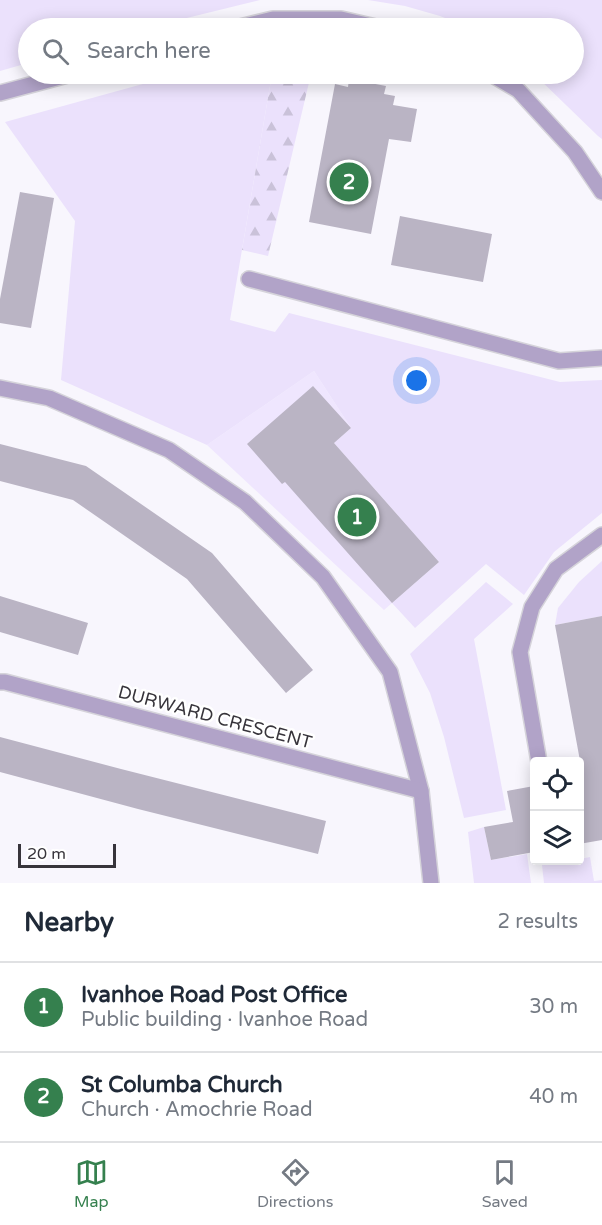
<!DOCTYPE html>
<meta charset="utf-8">
<style>
:root{--surface:#fff;--page:#f2f2f3;--text:#1f2937;--muted:#747a83;--line:#e0e1e3;--accent:#35804e}
body{margin:0;font-family:"Varela Round",sans-serif;background:var(--page);color:var(--text)}
.controls{position:absolute;right:18px;bottom:18px;display:grid;overflow:hidden;border-radius:6px;box-shadow:0 3px 15px #0003}
.controls button{width:54px;height:54px;display:grid;place-items:center;padding:0;border:0;border-bottom:2px solid var(--line);background:var(--surface);color:var(--text);font:30px sans-serif}
.scale{position:absolute;left:18px;bottom:15px;width:98px;box-sizing:border-box;padding-left:6px;border:3px solid #37343b;border-top:0;font-size:16px;line-height:21px;white-space:nowrap;color:#37343b;-webkit-text-stroke:4px #fff;paint-order:stroke}
.you{position:absolute;left:417px;top:381px;width:21px;height:21px;margin:-15px;border:4px solid #fff;border-radius:50%;background:#1a73e8;box-shadow:0 0 0 9px #1a73e833}
.badge{display:grid;place-items:center;width:39px;height:39px;border-radius:50%;background:var(--accent);color:#fff;font-size:20px;font-weight:700}
.pin{position:absolute;translate:-50% -50%;border:3px solid #fff;box-shadow:0 2px 6px #0006}
.list{margin:0;padding:0;list-style:none}
h2{display:flex;justify-content:space-between;align-items:center;height:78px;margin:0;padding:0 24px;font-size:26px}
h2 small{font-size:20px;font-weight:400;color:var(--muted)}
.list li{display:grid;grid-template-columns:39px 1fr auto;gap:18px;align-items:center;box-sizing:border-box;height:90px;padding:0 24px;border-top:2px solid var(--line)}
.list b{display:block;font-size:22px;white-space:nowrap}
.list p{margin:0;font-size:20px;white-space:nowrap;color:var(--muted)}
.list em{font-size:20px;font-style:normal;color:var(--muted)}
.icon{flex:none;width:33px;height:33px;fill:none;stroke:currentColor;stroke-width:2;stroke-linecap:round;stroke-linejoin:round}
.map{position:relative;flex:none;width:602px;height:883px;overflow:hidden}
.search{position:absolute;background:var(--surface);box-shadow:0 3px 15px #0003;left:18px;right:18px;top:18px;height:66px;display:flex;align-items:center;gap:15px;box-sizing:border-box;padding:0 21px;border-radius:33px;color:var(--muted);font-size:22px}
.sheet{height:258px;background:var(--surface)}
nav{display:flex;justify-content:space-around;align-items:center;box-sizing:border-box;height:84px;border-top:2px solid var(--line);background:var(--surface);font-size:16px;color:var(--muted)}
nav a{display:grid;justify-items:center;gap:3px}
nav .on{color:var(--accent)}
.map>svg:first-child{display:block}
.built{fill:#efe6fe}
.green{fill:#ebe1fc}
.forest{fill:url(#forest-firs)}
.building{fill:#bab4c4}
.lines{fill:none;stroke-linecap:round;stroke-linejoin:round}
.service-casing{stroke:#d5d3da;stroke-width:18}
.minor-casing{stroke:#d5d3da;stroke-width:18}
.service{stroke:#b1a3c8;stroke-width:15}
.minor{stroke:#b1a3c8;stroke-width:15}
.labels{text-anchor:middle;dominant-baseline:central;stroke-width:5;stroke-linejoin:round;paint-order:stroke}
.street-label{font-size:18px;fill:#37343b;stroke:#fff}
</style>
<div class="map">
<svg width="602" height="883" viewBox="0 0 602 883">
<defs>
<pattern id="forest-firs" width="22" height="20" patternUnits="userSpaceOnUse" patternTransform="scale(1.5)"><rect width="22" height="20" fill="#ebe1fc"/><path d="M5 1l3.5 6h-7zM16 11l3.5 6h-7z" fill="#cac2d9"/></pattern>
</defs>
<rect width="100%" height="100%" fill="#f8f6fd"/>
<path class="built" d="M314 371 351 428 334 443 439 562 384 610 207 445Z"/>
<g class="green">
<path d="M0 0H260L146 28H28V63L0 71Z"/>
<path d="M368 0H602V139L598 136 534 74H574V28H470L440 16 405 6Z"/>
<path d="M179 74H272L230 320 275 332 289 313 560 382 602 380V513L554 552 524 595 486 564 415 628 392 603 439 562 334 443 351 428 314 371 207 445 61 380 75 221 5 122Z"/>
<path d="M602 561V616L555 625 558 608 579 582Z"/>
<path d="M486 582 513 604 474 639 506 810 464 818 444 737 430 693 410 654Z"/>
<path d="M484 827 491 860 527 854 531 883H474L468 832Z"/>
<path d="M590 857 594 881 602 880V883H544L542 865 568 861 580 860V859Z"/>
</g>
<path class="forest" d="M272 74H311L268 256 242 250Z"/>
<g class="building">
<path d="M349 79 386 86 384 94 395 96 393 105 417 109 411 142 389 139 371 234 309 222 335 84 348 87Z"/>
<path d="M20 192 54 198 31 328 0 323V299Z"/>
<path d="M400 216 492 234 483 282 391 265Z"/>
<path d="M313 386 351 428 334 443 439 562 392 603 285 482 282 484 247 444Z"/>
<path d="M0 444 86 466 212 553 313 670 286 693 187 579 73 500 0 481Z"/>
<path d="M0 596 88 623 78 655 0 632Z"/>
<path d="M602 616V840L579 844V778L583 777 555 625Z"/>
<path d="M0 737 121 769 326 821 318 854 138 809 0 772Z"/>
<path d="M534 786V852L491 860 484 827 513 822 507 791Z"/>
</g>
<g class="lines">
<g class="service-casing">
<g id="service">
<path d="M249 279 559 361 602 358"/>
<path d="M539 762 520 652 532 607 556 569 602 535"/>
</g>
</g>
<g class="minor-casing">
<g id="minor">
<path d="M236 28 273 19H341L380 28"/>
<path d="M491 74 518 90 575 152 602 192"/>
<path d="M0 93 71 74"/>
<path d="M0 388 49 398 169 450 245 502 323 577 390 672 421 791 431 883"/>
<path d="M0 682H5L421 791"/>
</g>
</g>
<use href="#service" class="service"/>
<use href="#minor" class="minor"/>
</g>
<g class="labels">
<g class="street-label">
<text transform="translate(215 717) rotate(15)">DURWARD CRESCENT</text>
</g>
</g>
</svg>
<div class="controls">
<button><svg class="icon" aria-label="locate" viewBox="0 0 24 24"><circle cx="12" cy="12" r="6"/><path d="M12 2v4M12 18v4M2 12h4M18 12h4"/></svg></button>
<button><svg class="icon" aria-label="layers" viewBox="0 0 24 24"><path d="M12 4l9 5-9 5-9-5zM3 14l9 5 9-5"/></svg></button>
</div>
<div class="scale">20 m</div>
<div class="you"></div>
<div class="pin badge" style="left:357px;top:517px">1</div>
<div class="pin badge" style="left:349px;top:182px">2</div>
<div class="search"><svg class="icon" aria-label="search" viewBox="0 0 24 24"><circle cx="10" cy="10" r="6"/><path d="M15 15l6 6"/></svg>Search here</div>
</div>
<section class="sheet">
<h2>Nearby<small>2 results</small></h2>
<ul class="list">
<li><span class="badge">1</span><div><b>Ivanhoe Road Post Office</b><p>Public building · Ivanhoe Road</p></div><em>30 m</em></li>
<li><span class="badge">2</span><div><b>St Columba Church</b><p>Church · Amochrie Road</p></div><em>40 m</em></li>
</ul>
</section>
<nav>
<a class="on"><svg class="icon" aria-label="map" viewBox="0 0 24 24"><path d="M3 6l6-2 6 2 6-2v14l-6 2-6-2-6 2zM9 4v14M15 6v14"/></svg>Map</a>
<a><svg class="icon" aria-label="directions" viewBox="0 0 24 24"><path d="M12 3l9 9-9 9-9-9zM9 14v-3h6M13 9l2 2-2 2"/></svg>Directions</a>
<a><svg class="icon" aria-label="saved" viewBox="0 0 24 24"><path d="M7 4h10v16l-5-4-5 4z"/></svg>Saved</a>
</nav>
